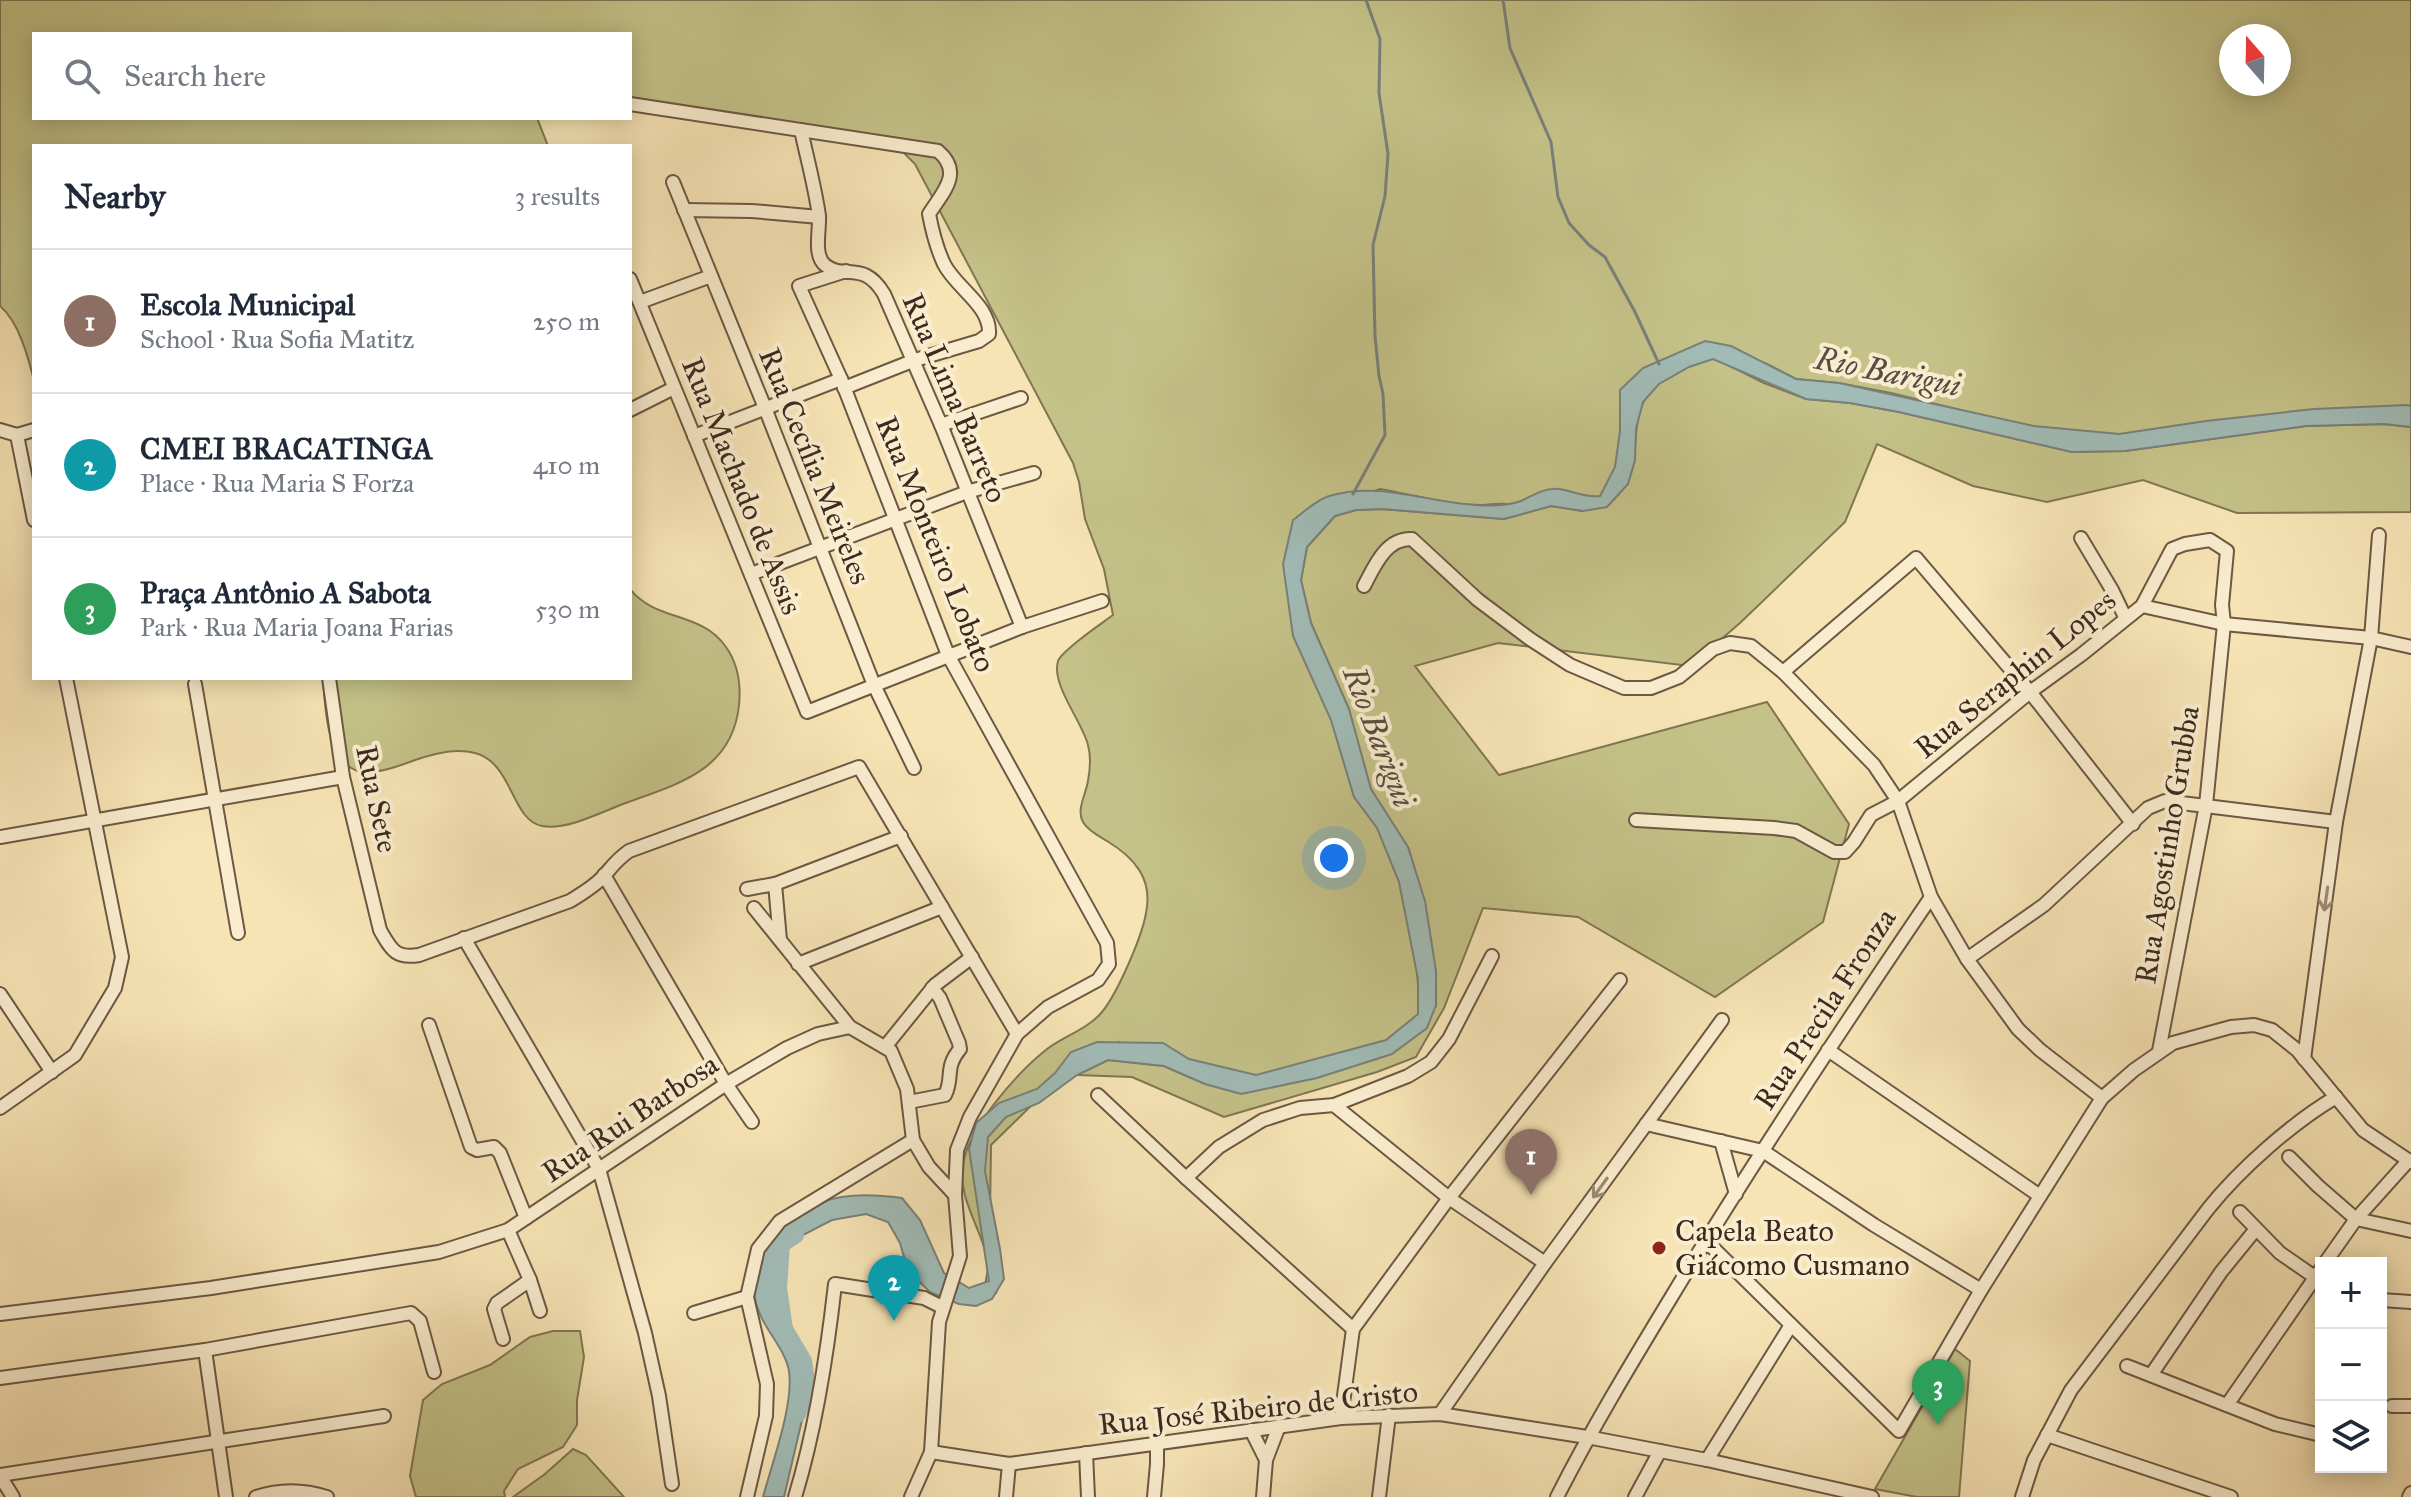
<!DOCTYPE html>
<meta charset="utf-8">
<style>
:root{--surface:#fff;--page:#f6f6f7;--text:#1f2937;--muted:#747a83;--line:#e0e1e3;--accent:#b45309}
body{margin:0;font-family:"IM FELL Great Primer",serif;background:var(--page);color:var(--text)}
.controls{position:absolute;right:24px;bottom:24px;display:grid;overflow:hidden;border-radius:0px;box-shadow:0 4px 20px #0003}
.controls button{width:72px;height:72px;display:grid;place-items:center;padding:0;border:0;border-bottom:2px solid var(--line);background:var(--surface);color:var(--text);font:40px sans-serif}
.compass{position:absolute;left:2219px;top:24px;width:72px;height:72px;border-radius:50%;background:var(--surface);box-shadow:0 4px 20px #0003;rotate:340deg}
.you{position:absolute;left:1334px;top:858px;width:28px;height:28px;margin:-20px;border:6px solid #fff;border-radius:50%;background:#1a73e8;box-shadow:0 0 0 12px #1a73e833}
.badge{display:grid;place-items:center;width:52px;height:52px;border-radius:50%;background:var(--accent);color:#fff;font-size:26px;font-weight:700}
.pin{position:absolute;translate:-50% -66px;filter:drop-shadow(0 2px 4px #0008)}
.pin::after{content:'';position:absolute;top:42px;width:28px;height:24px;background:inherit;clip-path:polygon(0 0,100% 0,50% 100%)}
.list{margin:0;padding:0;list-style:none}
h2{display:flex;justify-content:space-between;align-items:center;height:104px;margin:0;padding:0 32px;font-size:34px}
h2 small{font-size:26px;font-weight:400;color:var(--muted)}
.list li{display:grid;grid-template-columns:52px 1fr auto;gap:24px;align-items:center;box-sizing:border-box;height:144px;padding:0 32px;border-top:2px solid var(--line)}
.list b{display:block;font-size:30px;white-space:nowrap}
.list p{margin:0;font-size:26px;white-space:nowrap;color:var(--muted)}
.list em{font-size:26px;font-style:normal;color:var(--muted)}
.icon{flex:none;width:44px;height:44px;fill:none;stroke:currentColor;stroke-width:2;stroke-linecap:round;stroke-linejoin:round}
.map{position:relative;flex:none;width:2411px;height:1497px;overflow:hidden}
.search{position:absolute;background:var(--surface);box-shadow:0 4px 20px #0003;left:32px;top:32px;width:600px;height:88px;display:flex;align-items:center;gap:20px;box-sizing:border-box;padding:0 28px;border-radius:0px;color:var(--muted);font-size:30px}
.panel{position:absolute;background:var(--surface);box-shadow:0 4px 20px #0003;left:32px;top:144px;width:600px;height:536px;border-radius:0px}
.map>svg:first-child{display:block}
.green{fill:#c4c288;stroke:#807653;stroke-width:2;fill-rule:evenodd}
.water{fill:#a1bcb7;stroke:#79817a;stroke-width:2}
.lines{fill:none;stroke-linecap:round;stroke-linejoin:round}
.stream{stroke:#79817a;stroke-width:3}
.river{stroke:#a1bcb7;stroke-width:18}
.street-casing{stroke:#6c5844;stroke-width:16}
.street{stroke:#faedcf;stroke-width:12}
.oneway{stroke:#9c8b76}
.poi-dot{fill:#8f2418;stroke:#faedcf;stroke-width:3}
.labels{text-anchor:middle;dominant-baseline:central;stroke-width:8;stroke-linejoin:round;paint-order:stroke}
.street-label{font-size:30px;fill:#3d291e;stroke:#faedcf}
.poi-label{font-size:30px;fill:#3d291e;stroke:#faedcf;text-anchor:start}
.water-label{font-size:32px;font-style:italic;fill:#564e44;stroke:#faedcf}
</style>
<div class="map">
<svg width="2411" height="1497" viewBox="0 0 2411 1497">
<rect width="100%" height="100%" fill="#f7e4b5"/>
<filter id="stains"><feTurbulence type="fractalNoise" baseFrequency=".0025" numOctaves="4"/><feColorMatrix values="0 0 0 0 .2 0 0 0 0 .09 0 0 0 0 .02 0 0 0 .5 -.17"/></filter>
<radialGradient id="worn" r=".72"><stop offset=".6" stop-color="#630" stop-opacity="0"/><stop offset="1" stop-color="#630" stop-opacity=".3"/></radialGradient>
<g class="green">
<path d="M0 0H2411V415L2162 435 2075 438 1891 393 1839 383 1796 379 1765 363 1720 361 1764 383 1806 399 1850 403 1899 412 2072 452 2125 451 2306 426 2384 424 2411 427V512L2237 513 2143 480 2047 502 1973 486 1877 444 1845 522 1740 623 1690 666 1498 643 1415 666 1499 775 1767 702 1849 824 1823 922 1715 997 1578 917 1483 908 1444 1008 1416 1057 1377 1072 1224 1117 1132 1077 1077 1075 1108 1060 1164 1066 1191 1078 1119 1042 1038 1099 991 1145 990 1215 1002 1272 996 1293 986 1298C982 1280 991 1274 987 1257 980 1227 957 1196 963 1164 969 1127 1017 1073 1047 1049 1064 1036 1088 1029 1102 1012 1117 994 1142 937 1146 913 1153 879 1135 858 1107 841 1099 836 1088 831 1083 822 1076 810 1086 794 1088 781 1090 770 1091 756 1088 745 1082 721 1051 685 1058 661 1062 650 1101 624 1113 615L1104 569 1085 519 1079 482 1073 463 915 164 903 152 884 143 630 101V34H34V118H537L548 146H34V380C28 357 19 322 0 306ZM2231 36H2279V84H2231ZM1645 399C1628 428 1644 469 1619 493L1638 403ZM1380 489C1414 495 1448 505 1482 505 1493 505 1505 501 1514 507L1579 496 1585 498 1583 511 1551 506 1504 519 1382 509 1356 510 1335 516 1307 547 1301 580 1311 623 1349 709 1359 747 1295 588 1297 517ZM1408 847C1425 901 1435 948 1436 1005L1418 985Z"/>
<path d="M630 589C656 622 701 611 726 647 738 664 741 685 739 705 732 774 672 785 618 806 595 815 566 830 542 826 511 820 513 763 475 753 456 748 438 753 421 758 403 764 381 774 362 772 326 766 325 706 323 678H630Z"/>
<path d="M553 1331H580L584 1357 577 1400V1425L563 1447 518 1469 504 1491 505 1497H416L410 1476 423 1400 442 1384 490 1365 530 1337Z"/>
<path d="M1955 1349 1970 1361 1959 1497H1917L1875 1489Z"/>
<path d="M573 1449 586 1455 624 1497H513L545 1474Z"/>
</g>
<path class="water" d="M1705 341 1731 346 1796 379 1839 383 2034 426 2119 434 2206 421 2314 409 2407 405 2411 406V427L2384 424 2306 426 2125 451 2072 452 1899 412 1850 403 1806 399 1713 359 1689 367 1659 384 1643 402 1636 429 1635 460 1628 484 1607 507 1583 511 1551 506 1504 519 1382 509 1356 510 1335 516 1307 547 1301 580 1311 623 1349 709 1371 789 1408 847 1425 901 1436 971V1005L1427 1028 1392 1054 1317 1078 1241 1094 1205 1084 1164 1066 1108 1060 1077 1075 1039 1103 1006 1117 988 1137 985 1171 1000 1249 1004 1279 992 1299 976 1306 959 1304 930 1292 908 1271 900 1243 888 1222 866 1214 832 1220 799 1237 780 1252 775 1284 778 1327 804 1369 806 1403 784 1497H763C772 1463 794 1405 789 1371 785 1347 760 1326 755 1299 747 1253 784 1218 823 1202 845 1193 879 1195 902 1198L920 1220 944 1273 969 1288 989 1281 969 1149 976 1123 999 1103 1037 1089 1055 1073 1071 1052 1097 1042 1163 1043 1189 1059 1256 1075 1386 1040 1418 1014V979L1399 882 1377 828 1354 797 1331 720 1293 636 1283 564 1293 520C1304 512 1316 500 1329 496 1380 481 1425 502 1475 505 1489 506 1505 506 1518 502 1530 498 1538 490 1552 489 1566 487 1579 498 1600 496L1615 467 1620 431V390L1643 368Z"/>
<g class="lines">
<g class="stream">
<path d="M1503 0 1510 48 1551 142 1558 197 1569 223 1589 245 1605 257 1635 312 1659 364"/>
<path d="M1353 494 1385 435 1383 394 1379 376 1375 336 1373 245 1385 196 1388 154 1379 93 1380 39 1366 0"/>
</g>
<path class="river" d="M795 1235 781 1244 778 1288 784 1329 803 1361 807 1388 797 1414"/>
<g class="street-casing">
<g id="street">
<path d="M630 104 938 151C964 173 942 193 929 214 932 230 937 249 944 264 956 288 991 306 989 334L979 341 915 360 844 388"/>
<path d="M801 130C807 158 815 187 819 216 820 230 813 255 825 265 844 281 863 259 884 294L941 425 1022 627"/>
<path d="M673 182 765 408 874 685 914 768"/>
<path d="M684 210 752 211 819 217"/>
<path d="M846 271 799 286 841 379 948 655 1107 943 1109 964 1098 980 1048 1007 1017 1034 970 1117 957 1150 955 1195 960 1256 939 1322 931 1452 911 1497"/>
<path d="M630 279 807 712 1022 627 1102 601"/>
<path d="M640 302 711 276"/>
<path d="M630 410 674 388"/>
<path d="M941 425 1021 398"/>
<path d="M0 430 17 435 34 430"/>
<path d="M17 435 34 520"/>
<path d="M694 436 841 379"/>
<path d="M2081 538 2112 590 2125 617"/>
<path d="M751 574 967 492 1034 473"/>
<path d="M1364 586C1375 565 1386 538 1412 539L1478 600 1530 639 1570 665 1624 688H1651L1679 677 1713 649 1730 643 1751 646 1783 672 1874 765 1898 801 1931 897 1967 959 2018 1029 2040 1050 2102 1098"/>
<path d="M2142 606 2224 624 2371 638 2411 647"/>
<path d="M1783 672 1916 558 2030 692 2133 824"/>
<path d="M329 678 343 777 380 930C391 949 395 959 419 955L570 901C581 894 592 888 602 878 612 867 616 860 629 851L859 767 1017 1034"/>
<path d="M195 684 238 933"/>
<path d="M1636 820 1774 828 1796 831 1834 852H1845L1854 842 1871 815 1898 801 2030 692 2081 655 2142 606 2172 549 2185 544 2210 540 2227 551 2222 605 2224 624 2206 805 2159 1051"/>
<path d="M0 837 343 777"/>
<path d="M604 875 726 1084 752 1122"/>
<path d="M775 884 780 940"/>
<path d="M747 889 775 884 901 836"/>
<path d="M754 908 850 1027 891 1051 907 1089 913 1140"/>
<path d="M464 938 599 1169 645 1333 659 1396 672 1484"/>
<path d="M1967 959 2044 905 2148 808 2165 801 2336 822"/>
<path d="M798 964 942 907"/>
<path d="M0 994 52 1072"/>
<path d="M429 1025 471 1147 477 1150 494 1147 500 1153 526 1218"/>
<path d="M885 1047 935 985 972 957"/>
<path d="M1828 1050 2040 1196"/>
<path d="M2304 1059 2336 822 2371 638 2379 535"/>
<path d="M1098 1095 1186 1178 1353 1329"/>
<path d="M909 1102 945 1095C954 1077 944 1068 960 1049L959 1043 940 998 932 988"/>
<path d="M1334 1105 1449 1198 1545 1263"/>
<path d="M0 1108 75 1055 115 988 122 957 66 678"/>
<path d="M1646 1124 1763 1151 1874 1225 1981 1290"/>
<path d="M1721 1141 1736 1194"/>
<path d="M2289 1157 2318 1186 2356 1219 2411 1231"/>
<path d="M1186 1178 1219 1147 1263 1120 1300 1108 1334 1105 1408 1076 1431 1062 1449 1039 1492 956"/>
<path d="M2240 1212 2280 1253 2319 1280"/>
<path d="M508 1230 530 1280 540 1311"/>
<path d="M1706 1241 1899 1431 1981 1290 2102 1098 2134 1070 2173 1043 2231 1027 2254 1025 2272 1030 2297 1050 2363 1130 2411 1162"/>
<path d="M2325 1263 2356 1219 2408 1161"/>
<path d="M2381 1300 2411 1302"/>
<path d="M694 1313 747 1297"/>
<path d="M0 1314 211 1288 439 1252 508 1230 726 1084 787 1048 818 1034 850 1027"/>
<path d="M503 1339 494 1309 497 1303 530 1280"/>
<path d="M205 1350 226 1497"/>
<path d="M2127 1366 2275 1424 2321 1435"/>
<path d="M2151 1375 2221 1272 2256 1229"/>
<path d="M0 1378 205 1350 411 1313 420 1321 434 1372"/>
<path d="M2227 1405 2321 1269"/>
<path d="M2392 1406H2411"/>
<path d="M1440 1414 1545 1263 1722 1020"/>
<path d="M1341 1418 1353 1329 1449 1198 1620 980"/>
<path d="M1251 1430 1266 1460"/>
<path d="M2047 1435 2231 1497"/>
<path d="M931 1452 1009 1464 1341 1418 1440 1414 1587 1437 1707 1460 1872 1497"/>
<path d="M1086 1453 1088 1497"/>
<path d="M1707 1460 1791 1325"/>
<path d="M0 1475 384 1416"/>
<path d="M0 1476 13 1497"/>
<path d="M256 1497C280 1489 302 1489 327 1497"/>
<path d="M747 1497 766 1416 767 1384 747 1297 758 1249 780 1221 913 1140 929 1167 955 1195"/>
<path d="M795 1497C816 1428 827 1356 835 1284L924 1298 942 1307"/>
<path d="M1006 1497 1009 1464"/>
<path d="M1154 1497 1157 1464V1444"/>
<path d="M1263 1497 1266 1460 1279 1426"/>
<path d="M1379 1497 1389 1415"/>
<path d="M1557 1497C1592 1428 1632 1362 1672 1296 1754 1160 1842 1028 1931 897"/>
<path d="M1635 1497 1660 1451"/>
<path d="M2022 1497 2034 1460 2071 1390 2208 1209C2240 1169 2292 1123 2336 1097"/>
<path d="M2409 1497 2411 1493"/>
</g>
</g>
<use href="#street" class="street"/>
</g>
<defs><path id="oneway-shaft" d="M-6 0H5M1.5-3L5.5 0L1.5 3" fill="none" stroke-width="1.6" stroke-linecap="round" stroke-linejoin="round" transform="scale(2)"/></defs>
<g class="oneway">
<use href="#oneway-shaft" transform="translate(2326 899) rotate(98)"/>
<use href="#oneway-shaft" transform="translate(1600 1188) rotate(126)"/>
</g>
<circle class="poi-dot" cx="1659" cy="1248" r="8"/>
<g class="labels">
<g class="street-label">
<text transform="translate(955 398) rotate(67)">Rua Lima Barreto</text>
<text transform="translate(815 466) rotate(68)">Rua Cecília Meireles</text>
<text transform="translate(742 486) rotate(68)">Rua Machado de Assis</text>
<text transform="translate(936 544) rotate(68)">Rua Monteiro Lobato</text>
<text transform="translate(2015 674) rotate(-39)">Rua Seraphin Lopes</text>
<text transform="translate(377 799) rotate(78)">Rua Sete</text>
<text transform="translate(2167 845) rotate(-81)">Rua Agostinho Grubba</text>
<text transform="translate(1825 1009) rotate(-57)">Rua Precila Fronza</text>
<text transform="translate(630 1118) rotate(-34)">Rua Rui Barbosa</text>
<text transform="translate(1258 1408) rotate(-6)">Rua José Ribeiro de Cristo</text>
</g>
<g class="poi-label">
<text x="1675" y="1231">Capela Beato<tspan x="1675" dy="34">Giácomo Cusmano</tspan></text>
</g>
<g class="water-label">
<text transform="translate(1888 372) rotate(11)">Rio Barigui</text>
<text transform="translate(1379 737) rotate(69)">Rio Barigui</text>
</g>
</g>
<rect width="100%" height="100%" filter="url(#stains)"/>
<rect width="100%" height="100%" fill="url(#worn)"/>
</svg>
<div class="controls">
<button>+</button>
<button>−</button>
<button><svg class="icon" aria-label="layers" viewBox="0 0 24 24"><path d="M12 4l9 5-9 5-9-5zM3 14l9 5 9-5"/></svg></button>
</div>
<svg class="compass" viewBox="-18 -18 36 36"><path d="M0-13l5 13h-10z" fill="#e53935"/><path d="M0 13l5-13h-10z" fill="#747a83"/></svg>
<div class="you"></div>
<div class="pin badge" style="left:1531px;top:1195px;background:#8d6e63">1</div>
<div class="pin badge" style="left:894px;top:1321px;background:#0f9aa8">2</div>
<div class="pin badge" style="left:1938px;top:1425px;background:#2e9e5b">3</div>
<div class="search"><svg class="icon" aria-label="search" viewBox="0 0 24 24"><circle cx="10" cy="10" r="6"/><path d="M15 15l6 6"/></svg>Search here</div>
<section class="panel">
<h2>Nearby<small>3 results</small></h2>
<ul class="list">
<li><span class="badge" style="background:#8d6e63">1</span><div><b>Escola Municipal</b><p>School · Rua Sofia Matitz</p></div><em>250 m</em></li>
<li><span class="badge" style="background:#0f9aa8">2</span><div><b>CMEI BRACATINGA</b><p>Place · Rua Maria S Forza</p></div><em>410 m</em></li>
<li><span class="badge" style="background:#2e9e5b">3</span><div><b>Praça Antônio A Sabota</b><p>Park · Rua Maria Joana Farias</p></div><em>530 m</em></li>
</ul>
</section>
</div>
